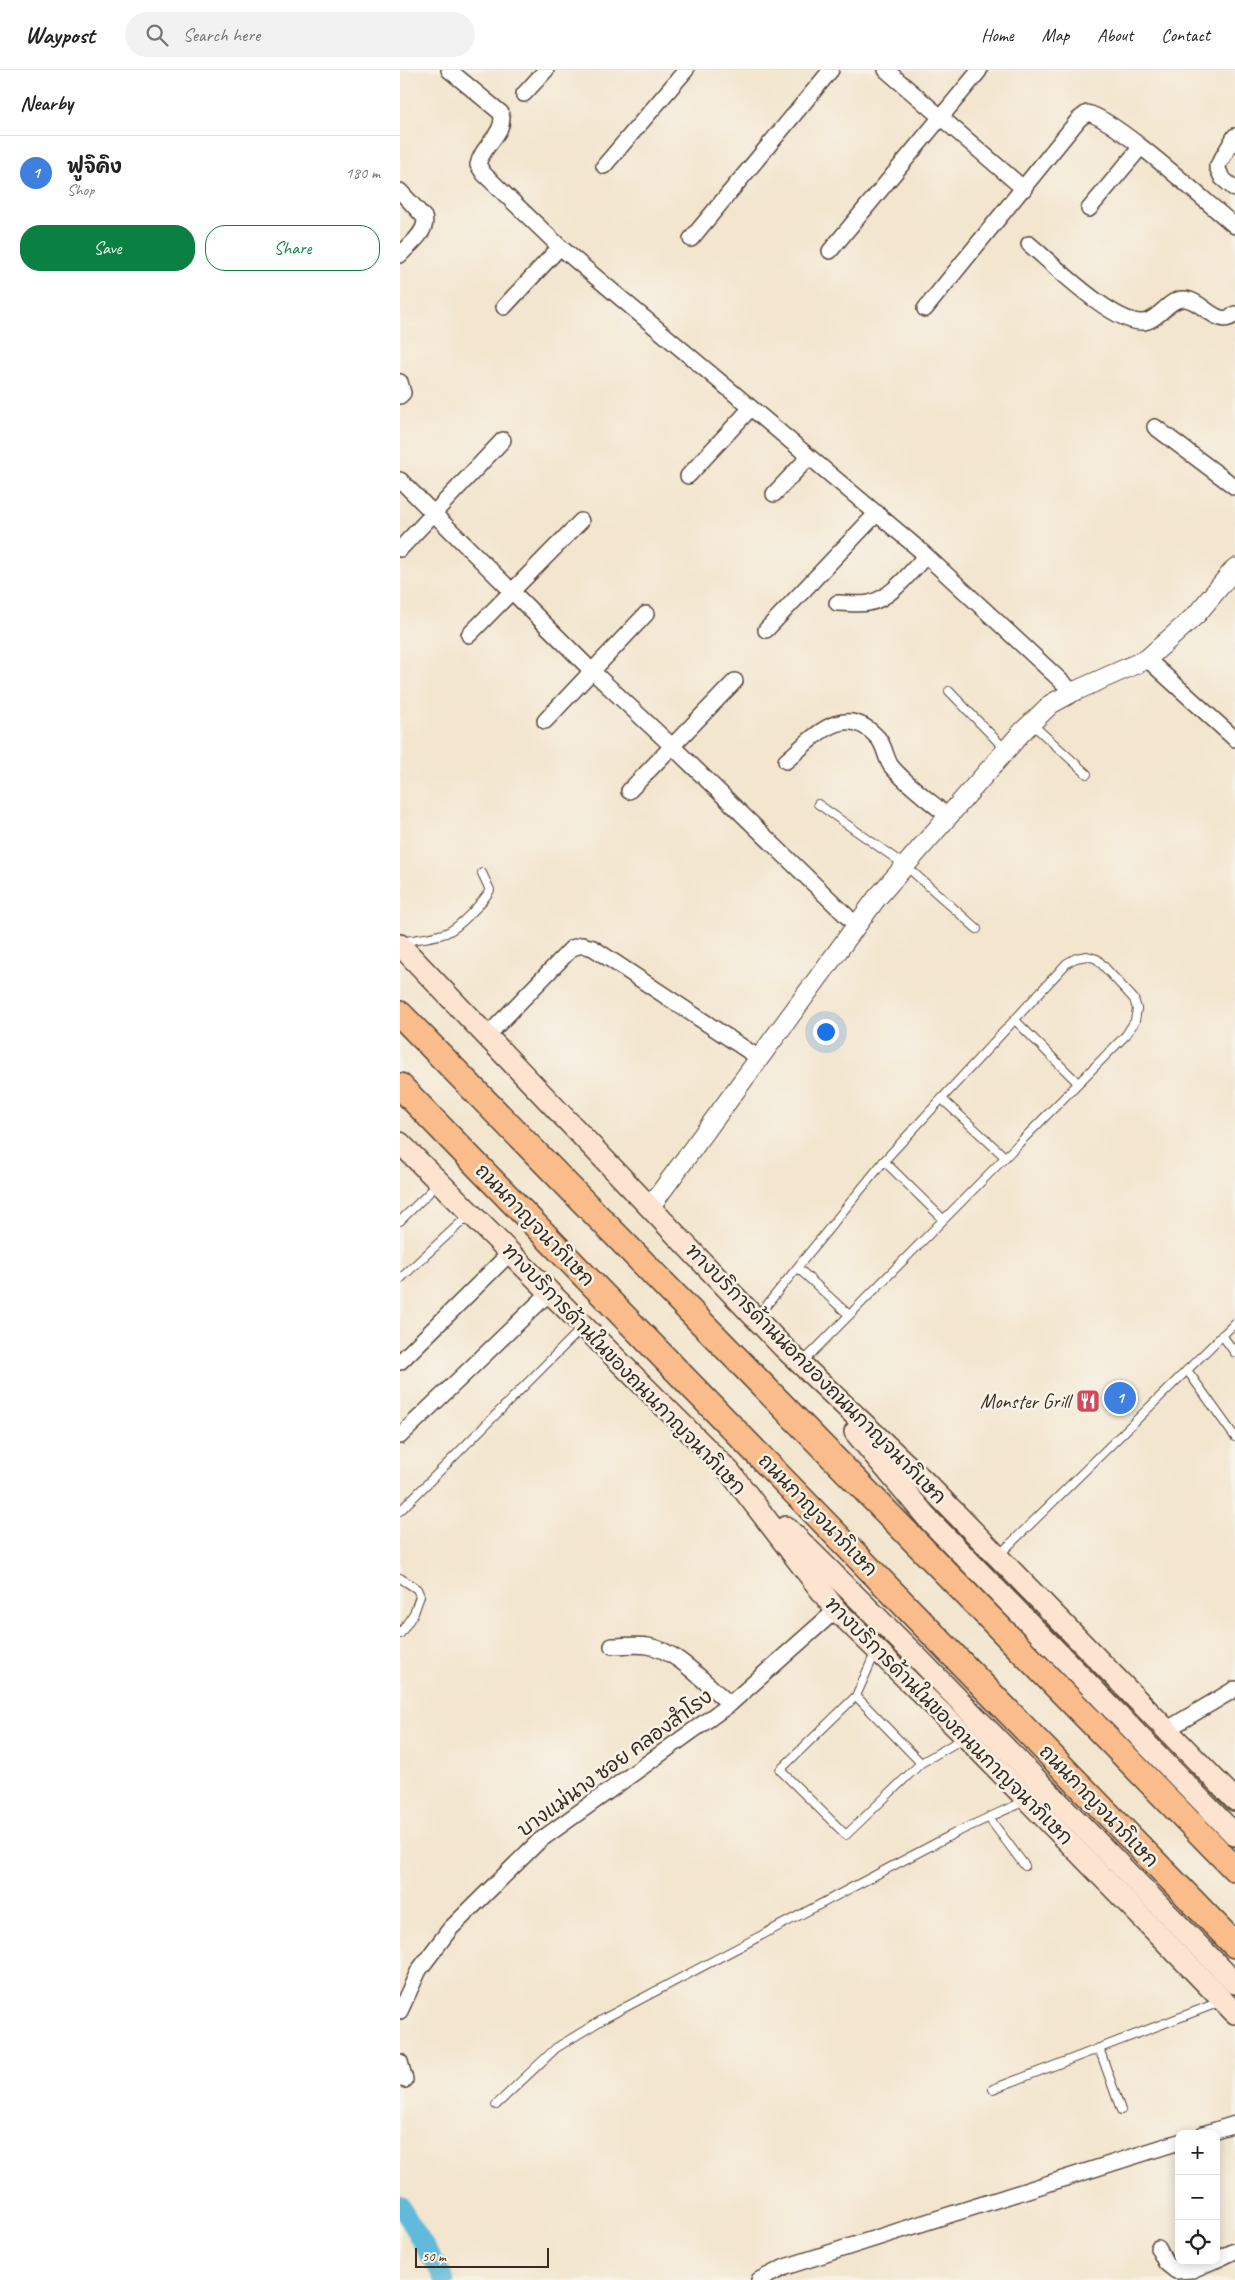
<!DOCTYPE html>
<meta charset="utf-8">
<style>
:root{--surface:#fff;--page:#f2f2f2;--text:#222;--muted:#767676;--line:#e0e0e0;--accent:#0b8043}
body{margin:0;font-family:Caveat,"Playpen Sans Thai",sans-serif;background:var(--page);color:var(--text)}
.controls{position:absolute;right:15px;bottom:15px;display:grid;overflow:hidden;border-radius:10px;box-shadow:0 2px 12px #0003}
.controls button{width:45px;height:45px;display:grid;place-items:center;padding:0;border:0;border-bottom:1px solid var(--line);background:var(--surface);color:var(--text);font:25px sans-serif}
.scale{position:absolute;left:15px;bottom:12px;width:134px;box-sizing:border-box;padding-left:5px;border:2px solid #3b2a1e;border-top:0;font-size:14px;line-height:18px;white-space:nowrap;color:#3b2a1e;-webkit-text-stroke:4px #f7f3e8;paint-order:stroke}
.you{position:absolute;left:425px;top:961px;width:18px;height:18px;margin:-12px;border:4px solid #fff;border-radius:50%;background:#1a73e8;box-shadow:0 0 0 8px #1a73e833}
.badge{display:grid;place-items:center;width:32px;height:32px;border-radius:50%;background:var(--accent);color:#fff;font-size:16px;font-weight:700}
.pin{position:absolute;translate:-50% -50%;border:2px solid #fff;box-shadow:0 1px 5px #0006}
.list{margin:0;padding:0;list-style:none}
h2{display:flex;justify-content:space-between;align-items:center;height:65px;margin:0;padding:0 20px;font-size:21px}
h2 small{font-size:16px;font-weight:400;color:var(--muted)}
.list li{display:grid;grid-template-columns:32px 1fr auto;gap:15px;align-items:center;box-sizing:border-box;height:75px;padding:0 20px;border-top:1px solid var(--line)}
.list b{display:block;font-size:19px;white-space:nowrap}
.list p{margin:0;font-size:16px;white-space:nowrap;color:var(--muted)}
.list em{font-size:16px;font-style:normal;color:var(--muted)}
.actions{display:flex;gap:10px;padding:15px 20px}
.actions a{flex:1;padding:11px 0;border:1px solid var(--accent);border-radius:20px;text-align:center;font-size:18px;color:var(--accent)}
.actions .main{background:var(--accent);color:#fff}
.icon{flex:none;width:28px;height:28px;fill:none;stroke:currentColor;stroke-width:2;stroke-linecap:round;stroke-linejoin:round}
.map{position:relative;flex:none;width:835px;height:2210px;overflow:hidden}
header{display:flex;align-items:center;gap:30px;box-sizing:border-box;height:70px;padding:0 25px;background:var(--surface);border-bottom:1px solid var(--line)}
header strong{font-size:24px}
nav{display:flex;gap:28px;margin-inline-start:auto;font-size:18px}
.search{width:350px;height:45px;background:var(--page);display:flex;align-items:center;gap:12px;box-sizing:border-box;padding:0 18px;border-radius:28px;color:var(--muted);font-size:19px}
main{display:flex}
aside{flex:1;background:var(--surface)}
.map>svg:first-child{display:block}
.lines{fill:none;stroke-linecap:round;stroke-linejoin:round}
.canal{stroke:#5ebadc;stroke-width:19}
.service-casing{stroke:#574638;stroke-width:10}
.minor-casing{stroke:#574638;stroke-width:18}
.tertiary-casing{stroke:#574638;stroke-width:21}
.secondary-casing{stroke:#574638;stroke-width:24}
.trunk-casing{stroke:#574638;stroke-width:28}
.service{stroke:#fff;stroke-width:8}
.minor{stroke:#fff;stroke-width:15}
.tertiary{stroke:#fff;stroke-width:19}
.secondary{stroke:#fde4d0;stroke-width:21}
.trunk{stroke:#f9bc8a;stroke-width:25}
.labels{text-anchor:middle;dominant-baseline:central;stroke-width:5;stroke-linejoin:round;paint-order:stroke}
.street-label{font-size:20px;fill:#3b2a1e;stroke:#f7f3e8}
.poi-label{font-size:20px;fill:#3b2a1e;stroke:#f7f3e8;text-anchor:end}
</style>
<header>
<strong>Waypost</strong>
<div class="search"><svg class="icon" aria-label="search" viewBox="0 0 24 24"><circle cx="10" cy="10" r="6"/><path d="M15 15l6 6"/></svg>Search here</div>
<nav><a>Home</a><a>Map</a><a>About</a><a>Contact</a></nav>
</header>
<main>
<aside>
<h2>Nearby<small></small></h2>
<ul class="list">
<li><span class="badge" style="background:#3f7fe0">1</span><div><b>ฟูจิคิง</b><p>Shop</p></div><em>180 m</em></li>
</ul>
<div class="actions"><a class="main">Save</a><a>Share</a></div>
</aside>
<div class="map">
<svg width="835" height="2210" viewBox="0 0 835 2210">
<rect width="100%" height="100%" fill="#f7f3e8"/>
<filter id="ink" filterUnits="userSpaceOnUse"><feTurbulence type="fractalNoise" baseFrequency=".02" numOctaves="2"/><feDisplacementMap in="SourceGraphic" scale="10" xChannelSelector="R" yChannelSelector="G"/><feConvolveMatrix kernelMatrix="1 2 1 2 8 2 1 2 1" color-interpolation-filters="sRGB"/></filter>
<filter id="wash" filterUnits="userSpaceOnUse"><feTurbulence type="fractalNoise" baseFrequency=".0096" numOctaves="4" result="noise"/><feDisplacementMap in="SourceGraphic" scale="20" xChannelSelector="R" yChannelSelector="G"/><feGaussianBlur stdDeviation="1.12" result="paint"/><feColorMatrix in="noise" values="0 0 0 0 0 0 0 0 0 0 0 0 0 0 0 0 0 1.4 0 .05"/><feComposite in="paint" operator="in"/></filter>
<g filter="url(#wash)">
<rect width="100%" height="100%" fill="#f3e5ce"/>
<g class="lines">
<path class="canal" d="M0 2136 45 2210"/>
</g>
</g>
<g filter="url(#ink)">
<g class="lines">
<g class="service-casing">
<g id="service">
<path d="M549 621 606 680"/>
<path d="M632 654 687 704"/>
<path d="M418 734 506 796 577 859"/>
<path d="M0 872C15 869 32 868 46 863 59 858 84 831 90 820L82 803"/>
<path d="M615 950 678 1013"/>
<path d="M542 1029 605 1087"/>
<path d="M484 1091 543 1149"/>
<path d="M0 1151 38 1114"/>
<path d="M398 1198 449 1245"/>
<path d="M0 1209 70 1144"/>
<path d="M357 1247 484 1091 667 893 676 888 687 886 697 889 734 929 737 939 735 951 726 965 401 1294"/>
<path d="M822 1265 835 1283"/>
<path d="M787 1300 835 1367"/>
<path d="M0 1441 182 1258"/>
<path d="M599 1485 835 1253"/>
<path d="M0 1508 17 1519 20 1526 14 1543 0 1564"/>
<path d="M476 1581 456 1626 380 1700 446 1765 521 1693 564 1668"/>
<path d="M456 1626 521 1693"/>
<path d="M589 1748 625 1796"/>
<path d="M699 1978 721 2040"/>
<path d="M593 2019 820 1932"/>
<path d="M96 2035 156 1978 205 1948 557 1762 625 1731"/>
</g>
</g>
<g class="minor-casing">
<g id="minor">
<path d="M49 0 101 43C107 63 81 76 78 95L84 104 160 177 520 480 673 622"/>
<path d="M486 0 624 119"/>
<path d="M124 24 146 0"/>
<path d="M835 66 817 97 822 108 835 119"/>
<path d="M204 96 286 0"/>
<path d="M0 121 24 147C29 161 9 175 0 185"/>
<path d="M689 139 740 78"/>
<path d="M291 169 431 0"/>
<path d="M629 174C653 194 713 254 743 252 759 251 769 227 785 229 802 230 819 260 835 244"/>
<path d="M430 181 579 1"/>
<path d="M104 237 160 177"/>
<path d="M525 239 679 49 687 43C715 48 808 134 835 156"/>
<path d="M0 312 3 323 0 326"/>
<path d="M755 357 835 417"/>
<path d="M288 406 350 339"/>
<path d="M0 410 192 601 272 676 456 855"/>
<path d="M374 424 408 388"/>
<path d="M0 479 103 370"/>
<path d="M437 533C447 533 459 535 469 533 492 528 510 502 526 486"/>
<path d="M366 560 477 443"/>
<path d="M69 565 181 451"/>
<path d="M747 589 835 669"/>
<path d="M145 651 246 544"/>
<path d="M386 691C414 667 444 630 478 668 485 676 485 687 491 696 507 715 530 731 549 747"/>
<path d="M229 721 335 611"/>
<path d="M86 967 172 878 182 875 193 878 359 988"/>
<path d="M0 1292 111 1182"/>
<path d="M0 1366 150 1222"/>
<path d="M212 1576C224 1576 237 1574 248 1576 279 1581 306 1615 330 1634"/>
<path d="M766 1660 835 1619"/>
<path d="M0 1941 19 1900 50 1859 139 1771 330 1634 436 1540"/>
<path d="M0 1992 5 2010"/>
<path d="M803 2064 835 2054"/>
<path d="M758 2178 766 2193 776 2201 792 2200 813 2191"/>
<path d="M816 2190 835 2181"/>
<path d="M359 2210 385 2197 779 2072"/>
</g>
</g>
<g class="tertiary-casing">
<path id="tertiary" d="M250 1137 476 829 622 662 651 634 673 622 747 589 797 544 835 498"/>
</g>
<g class="secondary-casing">
<g id="secondary">
<path d="M0 875 383 1277 524 1411 835 1730"/>
<path d="M0 1073 329 1401 436 1540 566 1667 835 1943"/>
<path d="M455 1362 529 1450 835 1765"/>
<path d="M386 1457 517 1587 835 1913"/>
</g>
</g>
<g class="trunk-casing">
<g id="trunk">
<path d="M0 944 835 1799"/>
<path d="M0 1016 835 1875"/>
</g>
</g>
<use href="#service" class="service"/>
<use href="#minor" class="minor"/>
<use href="#tertiary" class="tertiary"/>
<use href="#secondary" class="secondary"/>
<use href="#trunk" class="trunk"/>
</g>
</g>
<defs>
<g id="restaurant-square" transform="scale(1.25)"><rect x="-9" y="-9" width="18" height="18" rx="4" fill="#d1495b" stroke="#f7f3e8"/><path d="M-5-6h1v4h1v-4h1v4h1v-4h1v5L-1.5 .5V6h-2V.5L-5-1ZM5-6V6H3V1.5H1.5Q1.5-4 5-6Z" fill="#fff"/></g>
</defs>
<g fill-rule="evenodd">
<use href="#restaurant-square" x="688" y="1331"/>
</g>
<g class="labels">
<g class="street-label">
<text transform="translate(135 1155) rotate(46)">ถนนกาญจนาภิเษก</text>
<text transform="translate(224 1299) rotate(46)">ทางบริการด้านในของถนนกาญจนาภิเษก</text>
<text transform="translate(416 1304) rotate(45)">ทางบริการด้านนอกของถนนกาญจนาภิเษก</text>
<text transform="translate(418 1445) rotate(46)">ถนนกาญจนาภิเษก</text>
<text transform="translate(549 1651) rotate(45)">ทางบริการด้านในของถนนกาญจนาภิเษก</text>
<text transform="translate(215 1693) rotate(-36)">บางแม่นาง ซอย คลองสำโรง</text>
<text transform="translate(699 1736) rotate(46)">ถนนกาญจนาภิเษก</text>
</g>
<g class="poi-label">
<text x="670" y="1331">Monster Grill</text>
</g>
</g>
</svg>
<div class="controls">
<button>+</button>
<button>−</button>
<button><svg class="icon" aria-label="locate" viewBox="0 0 24 24"><circle cx="12" cy="12" r="6"/><path d="M12 2v4M12 18v4M2 12h4M18 12h4"/></svg></button>
</div>
<div class="scale">50 m</div>
<div class="you"></div>
<div class="pin badge" style="left:720px;top:1328px;background:#3f7fe0">1</div>
</div>
</main>
